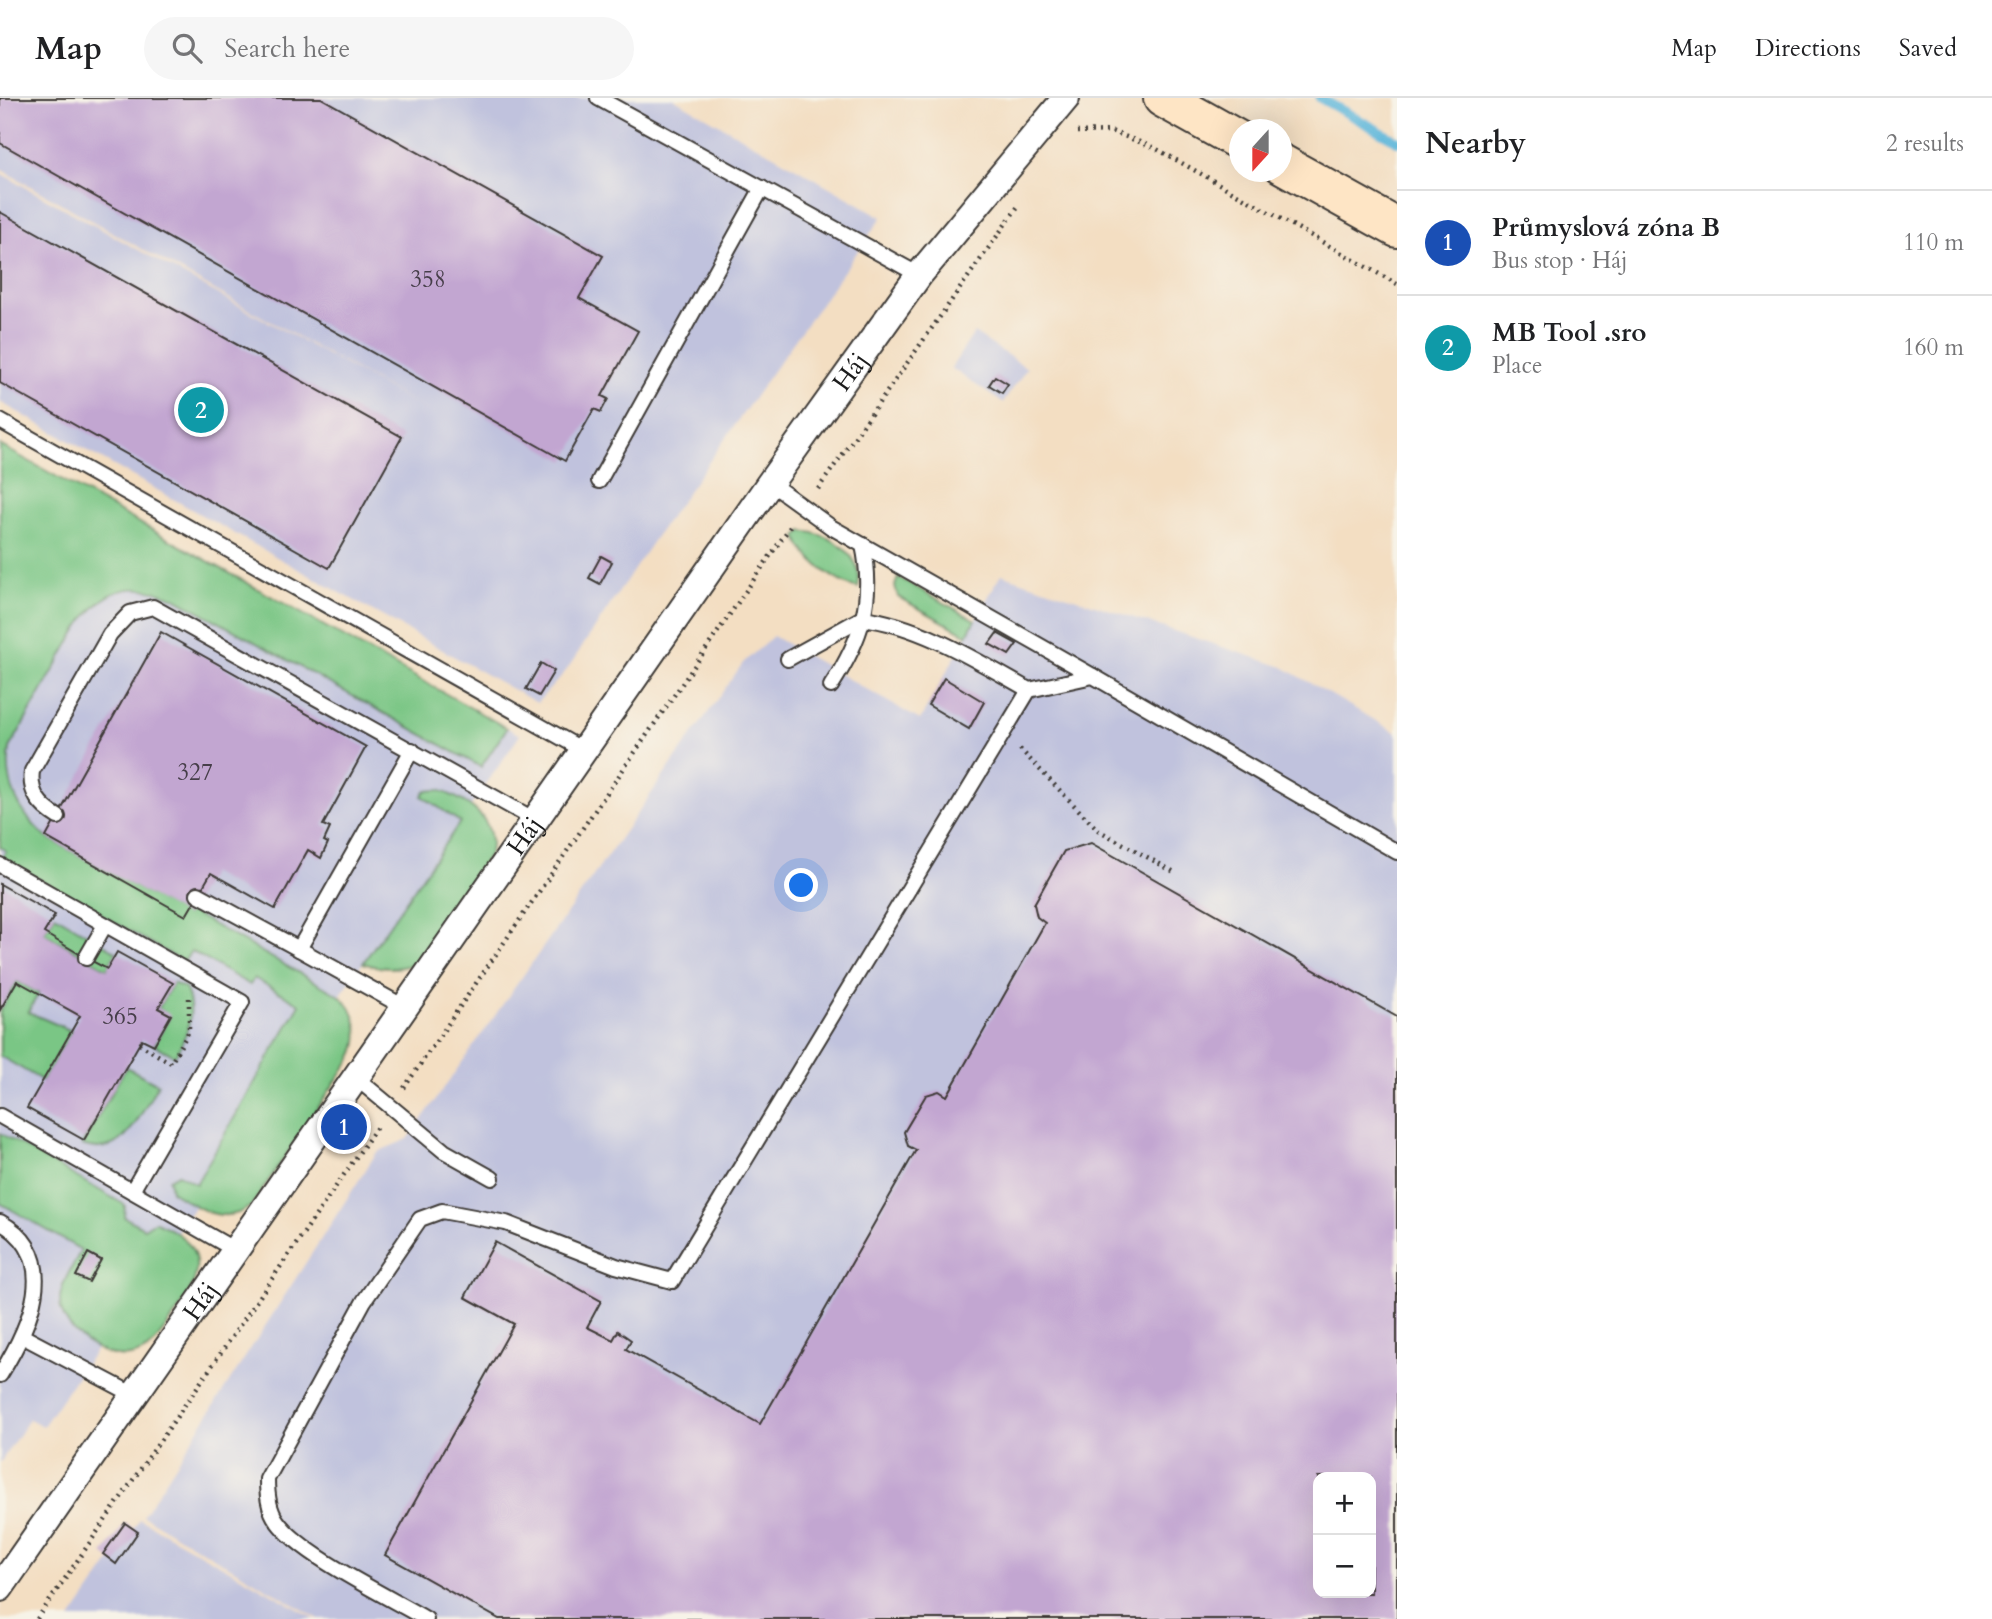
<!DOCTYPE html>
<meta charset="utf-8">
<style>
:root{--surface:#fff;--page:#f6f6f6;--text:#202124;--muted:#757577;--line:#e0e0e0;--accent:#1a73e8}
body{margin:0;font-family:Cardo,serif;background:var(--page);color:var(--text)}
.controls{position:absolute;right:21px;bottom:21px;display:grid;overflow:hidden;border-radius:14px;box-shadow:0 7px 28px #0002}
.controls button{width:63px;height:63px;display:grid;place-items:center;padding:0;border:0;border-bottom:2px solid var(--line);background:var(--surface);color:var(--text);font:35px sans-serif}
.compass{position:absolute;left:1229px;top:21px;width:63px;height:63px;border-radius:50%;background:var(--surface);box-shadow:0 7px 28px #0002;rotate:201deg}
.you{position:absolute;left:802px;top:788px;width:24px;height:24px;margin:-18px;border:5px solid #fff;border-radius:50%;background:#1a73e8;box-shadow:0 0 0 10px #1a73e833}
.badge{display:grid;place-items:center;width:46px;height:46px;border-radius:50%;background:var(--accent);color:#fff;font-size:23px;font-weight:700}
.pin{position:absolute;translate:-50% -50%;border:4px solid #fff;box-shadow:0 2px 7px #0006}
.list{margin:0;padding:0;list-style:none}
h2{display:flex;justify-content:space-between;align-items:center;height:91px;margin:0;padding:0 28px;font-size:30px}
h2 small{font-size:23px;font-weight:400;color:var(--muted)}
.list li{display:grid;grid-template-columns:46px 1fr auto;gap:21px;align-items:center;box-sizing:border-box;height:105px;padding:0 28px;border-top:2px solid var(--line)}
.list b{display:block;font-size:26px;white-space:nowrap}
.list p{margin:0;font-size:23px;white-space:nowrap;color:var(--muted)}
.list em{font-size:23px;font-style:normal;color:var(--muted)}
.icon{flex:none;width:38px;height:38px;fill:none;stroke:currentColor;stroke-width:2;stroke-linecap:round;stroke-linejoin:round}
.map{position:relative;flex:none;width:1397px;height:1521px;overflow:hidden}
header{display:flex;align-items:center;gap:42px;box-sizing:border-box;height:98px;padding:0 35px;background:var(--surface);border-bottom:2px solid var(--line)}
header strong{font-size:33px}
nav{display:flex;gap:38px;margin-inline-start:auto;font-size:24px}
.search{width:490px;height:63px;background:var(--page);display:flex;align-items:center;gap:18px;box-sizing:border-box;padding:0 24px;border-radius:38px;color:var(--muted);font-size:26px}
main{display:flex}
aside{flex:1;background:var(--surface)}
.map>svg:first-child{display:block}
.industrial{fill:#c0c2dd;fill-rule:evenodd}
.green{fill:#7ac685;stroke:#4b7150;stroke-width:2}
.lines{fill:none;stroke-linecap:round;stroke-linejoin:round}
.stream{stroke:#5cb6da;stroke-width:10}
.building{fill:#c2a6d1;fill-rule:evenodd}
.lane-casing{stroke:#3c3935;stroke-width:18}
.street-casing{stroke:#3c3935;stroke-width:30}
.secondary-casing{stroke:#3c3935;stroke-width:42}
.path{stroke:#3c3935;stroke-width:4.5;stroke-dasharray:2 5;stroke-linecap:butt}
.lane{stroke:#fff;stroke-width:14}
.street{stroke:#fff;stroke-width:26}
.secondary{stroke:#fee5c5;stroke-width:38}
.labels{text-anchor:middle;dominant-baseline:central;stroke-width:5;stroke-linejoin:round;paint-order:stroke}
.number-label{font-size:23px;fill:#463e49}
.street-label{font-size:26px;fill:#1c1c1c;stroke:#f7f3e8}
</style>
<header>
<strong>Map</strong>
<div class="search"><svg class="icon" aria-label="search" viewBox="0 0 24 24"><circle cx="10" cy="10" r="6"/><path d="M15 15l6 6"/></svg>Search here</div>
<nav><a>Map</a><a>Directions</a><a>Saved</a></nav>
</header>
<main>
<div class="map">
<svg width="1397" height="1521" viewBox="0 0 1397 1521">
<rect width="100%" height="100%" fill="#f7f3e8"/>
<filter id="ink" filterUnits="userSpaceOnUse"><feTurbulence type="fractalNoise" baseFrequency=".0143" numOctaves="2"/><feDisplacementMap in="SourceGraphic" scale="14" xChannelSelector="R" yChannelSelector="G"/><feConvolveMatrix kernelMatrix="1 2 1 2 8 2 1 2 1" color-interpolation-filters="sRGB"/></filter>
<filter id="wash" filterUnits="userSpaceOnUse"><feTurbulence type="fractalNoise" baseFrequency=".00686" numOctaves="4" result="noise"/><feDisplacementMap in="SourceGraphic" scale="28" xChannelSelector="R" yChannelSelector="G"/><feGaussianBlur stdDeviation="1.57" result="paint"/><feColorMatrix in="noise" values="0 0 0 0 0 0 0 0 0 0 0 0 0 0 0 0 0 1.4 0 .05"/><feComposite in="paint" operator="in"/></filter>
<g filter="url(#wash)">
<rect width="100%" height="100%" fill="#f3dec2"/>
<g class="industrial">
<path d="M0 0H673L882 119 655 440 566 573 537 605 0 304V75L434 316 0 71Z"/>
<path d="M974 235 1027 270 1003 305 951 270Z"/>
<path d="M0 347 520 637 43 1328 29 1321 0 1365Z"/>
<path d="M1001 476 1283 569 1397 635V1521H319L143 1418 377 1054 408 1041 743 565 773 538 920 622ZM1318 1379H1371V1495H1318Z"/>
<path d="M140 1421 316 1521H71Z"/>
</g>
<g class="green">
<path d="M0 347 507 630 481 669 177 501C106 469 86 516 55 570 40 596 25 623 10 650 4 687 19 715 46 739L186 817 189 813 340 898C358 913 363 941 351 961L252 1107C224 1130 196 1109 171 1093L169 1081 178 1076 196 1086 300 906 254 880 250 887 191 853 184 864 2 760 6 753 0 749Z"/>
<path d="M802 433C830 435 865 457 858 490 836 485 804 461 797 439Z"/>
<path d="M898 479 975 522 967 537 898 499 895 488Z"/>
<path d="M438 692C467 702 497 720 490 755L417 864C399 873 381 871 363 865L460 724 422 698 425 693Z"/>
<path d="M55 817 117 854 107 871 44 835Z"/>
<path d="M17 883 39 895 28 914 72 933 43 983 0 958V912Z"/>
<path d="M173 885 185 890C197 914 187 937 175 958L154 947 170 918 158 910Z"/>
<path d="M126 969 158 986C141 1015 124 1063 82 1047Z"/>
<path d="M0 1035 125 1107 124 1119 144 1130 155 1123C163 1128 176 1133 183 1140 219 1172 173 1218 154 1246 147 1252 139 1257 130 1258 103 1263 59 1231 60 1202 60 1186 74 1167 81 1152L0 1105Z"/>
</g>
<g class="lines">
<path class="stream" d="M1320 0 1397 43"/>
</g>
<g id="blocks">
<g class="building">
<path d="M0 0H321L603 158 579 200 638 233 602 298 608 301 601 314 594 311 565 363 0 45Z"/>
<path d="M0 114 402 339 329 470 0 285Z"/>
<path d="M995 278 1008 286 1002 295 989 287Z"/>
<path d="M601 458 612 464 600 486 589 480Z"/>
<path d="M161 534 366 649 323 727 330 730 324 743 328 745 321 760 308 752 275 811 211 775 186 818 46 739Z"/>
<path d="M997 535 1017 546 1009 557 989 546Z"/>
<path d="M541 565 554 573 539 598 526 591Z"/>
<path d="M944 580 984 604 969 631 928 607Z"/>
<path d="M1091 745 1397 919V1521H499L385 1457 514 1226 465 1199 495 1144 601 1203 587 1229 613 1242 618 1233 631 1242 626 1251 760 1326 916 1052 908 1048 904 1034 926 997 939 993 947 998 1045 825 1037 819 1034 806 1064 753ZM1318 1379H1371V1495H1318Z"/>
<path d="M0 786 55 817 44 835 86 860 107 871 117 854 173 885 158 910 171 917 154 947 142 941 84 1042 27 1010 80 918 17 883 0 912Z"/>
<path d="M88 1155 101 1162 89 1184 76 1178Z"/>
<path d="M125 1425 138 1434 116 1466 103 1456Z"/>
</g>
</g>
</g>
<g filter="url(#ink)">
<use href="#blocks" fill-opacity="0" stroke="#3c3935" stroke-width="2"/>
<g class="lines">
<g class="lane-casing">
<g id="lane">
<path d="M598 0 919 177"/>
<path d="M0 323 583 652"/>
<path d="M599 383 762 90"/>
<path d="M770 385 831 429 1093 578"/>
<path d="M788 561 862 520C921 527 979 564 1029 592L1093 578 1397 754"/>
<path d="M831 588C861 542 875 502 863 447"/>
<path d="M58 719C40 708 29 695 32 673L110 536 130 515 153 509 535 722"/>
<path d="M0 767 242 904 132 1093"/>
<path d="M198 796 299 851 412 652"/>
<path d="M299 851 404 909"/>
<path d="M86 860 105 827"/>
<path d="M355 979 444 1053 492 1080"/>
<path d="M0 1018 235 1152"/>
<path d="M0 1124C64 1159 28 1232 0 1277"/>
<path d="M24 1239 134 1297"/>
<path d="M426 1521C387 1498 301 1457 277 1423 268 1411 267 1395 267 1381L364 1203 420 1121 442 1113 506 1125 616 1168 672 1183 1029 592"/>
</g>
</g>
<g class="street-casing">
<g id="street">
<path id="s1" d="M0 1490 770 385 919 177 1066 0"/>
</g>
</g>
<g class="secondary-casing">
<g id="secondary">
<path d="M1163 0 1240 43"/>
<path d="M1282 66 1397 130"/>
</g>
</g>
<g class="path">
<path d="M1077 34 1111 33 1155 50 1397 186"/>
<path d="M818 391 1019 107"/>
<path d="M1020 651 1098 732 1176 775"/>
<path d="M139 946 171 965 189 933V900"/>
<path d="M404 990 792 426"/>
<path d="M37 1521 379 1026"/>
</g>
<use href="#lane" class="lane"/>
<use href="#street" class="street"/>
<use href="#secondary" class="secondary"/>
</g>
</g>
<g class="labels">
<g class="number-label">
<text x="428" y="181">358</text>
<text x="195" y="674">327</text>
<text x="120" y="918">365</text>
</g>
<g class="street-label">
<text stroke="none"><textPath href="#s1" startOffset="1484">Háj</textPath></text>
<text stroke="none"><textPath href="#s1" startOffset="917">Háj</textPath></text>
<text stroke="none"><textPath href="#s1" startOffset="350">Háj</textPath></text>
</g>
</g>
</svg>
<div class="controls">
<button>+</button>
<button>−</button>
</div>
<svg class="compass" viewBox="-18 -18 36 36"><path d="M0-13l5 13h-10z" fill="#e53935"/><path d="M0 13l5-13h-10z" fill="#757577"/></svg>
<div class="you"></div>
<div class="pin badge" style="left:344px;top:1029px;background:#1a4fb4">1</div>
<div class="pin badge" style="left:201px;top:312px;background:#0f9aa8">2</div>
</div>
<aside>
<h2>Nearby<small>2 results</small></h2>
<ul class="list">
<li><span class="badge" style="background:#1a4fb4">1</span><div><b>Průmyslová zóna B</b><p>Bus stop · Háj</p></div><em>110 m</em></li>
<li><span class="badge" style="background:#0f9aa8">2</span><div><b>MB Tool .sro</b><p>Place</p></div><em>160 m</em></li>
</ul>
</aside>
</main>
